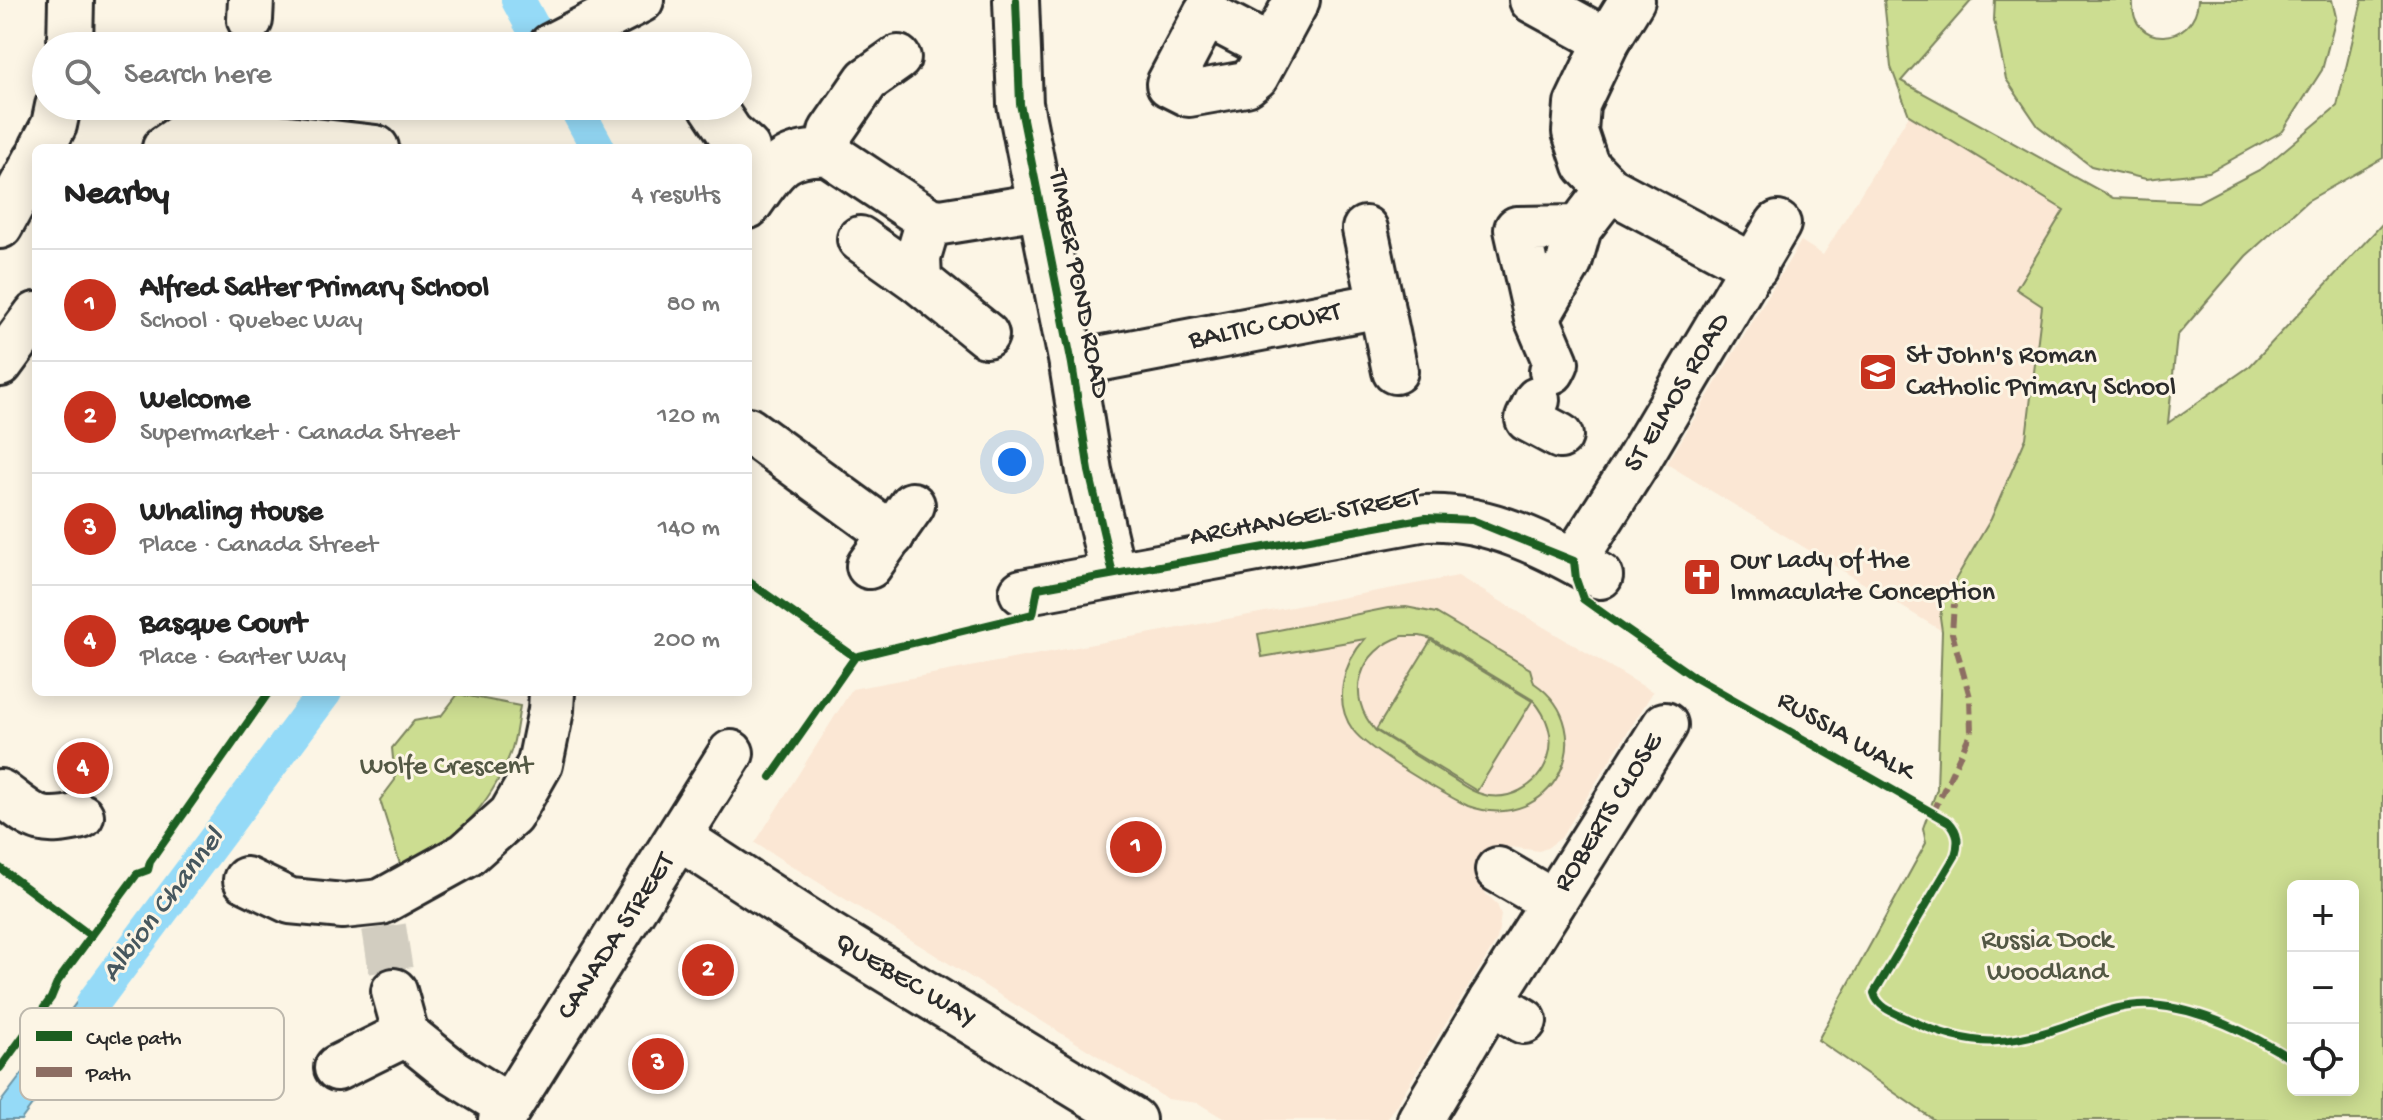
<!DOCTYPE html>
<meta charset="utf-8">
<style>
:root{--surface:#fff;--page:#f6f6f6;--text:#222;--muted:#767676;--line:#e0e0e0;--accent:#c8321e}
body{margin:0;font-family:"Gochi Hand",sans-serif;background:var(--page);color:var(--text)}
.controls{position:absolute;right:24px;bottom:24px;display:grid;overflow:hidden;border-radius:12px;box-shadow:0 4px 20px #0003}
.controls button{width:72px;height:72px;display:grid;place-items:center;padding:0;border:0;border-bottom:2px solid var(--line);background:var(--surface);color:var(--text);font:40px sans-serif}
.you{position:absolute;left:1012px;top:462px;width:28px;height:28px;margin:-20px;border:6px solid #fff;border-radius:50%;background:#1a73e8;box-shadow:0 0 0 12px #1a73e833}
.badge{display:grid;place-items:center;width:52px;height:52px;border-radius:50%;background:var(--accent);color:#fff;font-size:26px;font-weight:700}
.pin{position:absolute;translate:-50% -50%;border:4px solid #fff;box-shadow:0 2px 8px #0006}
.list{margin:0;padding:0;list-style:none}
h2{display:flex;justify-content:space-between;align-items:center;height:104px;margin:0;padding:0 32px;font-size:34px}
h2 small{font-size:26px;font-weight:400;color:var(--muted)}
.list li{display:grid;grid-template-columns:52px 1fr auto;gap:24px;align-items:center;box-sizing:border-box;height:112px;padding:0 32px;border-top:2px solid var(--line)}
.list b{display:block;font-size:30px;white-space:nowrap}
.list p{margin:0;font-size:26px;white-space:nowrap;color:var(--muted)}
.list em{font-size:26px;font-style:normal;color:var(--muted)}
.icon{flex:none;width:44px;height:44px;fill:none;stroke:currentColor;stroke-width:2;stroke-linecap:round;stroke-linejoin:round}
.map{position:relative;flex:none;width:2383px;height:1120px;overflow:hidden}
.search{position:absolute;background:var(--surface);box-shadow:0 4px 20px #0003;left:32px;top:32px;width:720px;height:88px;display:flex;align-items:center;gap:20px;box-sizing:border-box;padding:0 28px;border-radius:44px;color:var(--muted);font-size:30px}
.panel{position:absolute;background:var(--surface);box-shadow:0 4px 20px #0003;left:32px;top:144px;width:720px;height:552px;border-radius:12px}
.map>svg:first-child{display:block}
.built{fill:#fbe7d4}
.green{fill:#ccdd91;stroke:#7c845e;stroke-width:2;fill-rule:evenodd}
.water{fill:#95daf7;stroke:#6b94a5;stroke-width:2}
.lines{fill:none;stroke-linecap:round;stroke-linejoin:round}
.canal{stroke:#95daf7;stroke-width:34}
.minor-tunnel{stroke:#d2cdc0;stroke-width:44;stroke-dasharray:44 22;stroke-linecap:butt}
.minor-casing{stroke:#2b2b2b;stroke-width:50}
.minor{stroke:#fcf5e5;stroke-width:44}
.quiet{stroke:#8d6e63;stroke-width:6;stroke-dasharray:12 6;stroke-linecap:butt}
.cycleway-casing{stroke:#fcf5e5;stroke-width:13}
.cycleway{stroke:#1b5e20;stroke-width:8}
.labels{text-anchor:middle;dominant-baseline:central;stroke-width:6;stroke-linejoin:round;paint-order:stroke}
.street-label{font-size:28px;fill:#2b2b2b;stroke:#fcf5e5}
.poi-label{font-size:28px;fill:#2b2b2b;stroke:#fcf5e5;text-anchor:start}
.park-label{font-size:28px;fill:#535844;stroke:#fcf5e5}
.water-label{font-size:30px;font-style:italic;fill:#46575e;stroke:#fcf5e5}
.key{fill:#fcf5e5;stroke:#bdb8ad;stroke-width:2}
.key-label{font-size:22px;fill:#2b2b2b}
</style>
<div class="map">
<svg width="2383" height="1120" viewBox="0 0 2383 1120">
<rect width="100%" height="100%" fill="#fcf5e5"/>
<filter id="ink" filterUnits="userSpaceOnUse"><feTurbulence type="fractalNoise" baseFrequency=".0125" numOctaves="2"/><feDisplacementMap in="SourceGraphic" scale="16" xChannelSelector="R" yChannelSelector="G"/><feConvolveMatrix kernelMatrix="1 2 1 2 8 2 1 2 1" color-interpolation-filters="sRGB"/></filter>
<g filter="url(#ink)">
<g class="built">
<path d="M1909 115 2064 210 2017 289 2042 305 2026 438 1991 519 1940 617 1942 631 1667 464 1801 241 1823 255Z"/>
<path d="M1458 576 1653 692 1561 838 1547 848 1539 851 1511 847 1485 893 1497 904 1501 915 1497 940 1387 1120H1226L1198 1103 1167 1099 755 843 852 689Z"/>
</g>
<g class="green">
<path d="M1884 0H1972L1901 81 2113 198 2198 202 2263 168 2337 106 2362 0H2383V158L2307 201 2246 256 2177 336 2168 423 2250 366 2383 223V1120H1934L1818 1040 1926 843 1923 828 1937 789 1942 631 1940 617 1944 599 1991 519 2026 438 2042 306 2016 289 2064 210 1909 115 1891 67ZM2293 886H2353V1090H2293Z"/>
<path d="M1995 0H2133C2129 50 2196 46 2198 0H2332L2336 17 2322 70 2283 131 2209 172 2146 179 2091 166 2038 126 2006 79 1994 20Z"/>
<path d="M1406 607 1436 613 1530 669 1534 683C1605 731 1552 836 1468 806 1444 794 1367 750 1353 730 1332 701 1344 662 1365 639L1262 657 1258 634 1388 608ZM1403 636H1420L1432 639 1533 700C1547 716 1555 737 1548 758 1538 787 1507 804 1478 793 1466 789 1456 780 1445 774 1422 760 1399 745 1376 731 1344 696 1359 650 1403 636Z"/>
<path d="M1431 640 1532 701 1477 791 1376 730Z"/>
<path d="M458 694 520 706C517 722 516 739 510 754 492 802 451 851 400 864L380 800 395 780 392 748 414 721 441 716Z"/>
</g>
<path class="water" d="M111 957 129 975 21 1120H0V1103Z"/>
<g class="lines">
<g class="canal">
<path d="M518 0 543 46"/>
<path d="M575 106 598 148"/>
<path d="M93 1003 325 692"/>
</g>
<path class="minor-tunnel" d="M384 927 394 991"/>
<g class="minor-casing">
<g id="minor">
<path d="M1016 0 1020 104 1072 364 1089 471 1113 574"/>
<path d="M1532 0 1607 41"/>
<path d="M1632 0 1607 41 1577 104 1575 132 1586 165 1609 189 1755 267"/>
<path d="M250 20 251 0"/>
<path d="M70 46 71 0"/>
<path d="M551 46 641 0"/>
<path d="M1271 48 1206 14 1169 84 1189 94 1246 84 1256 76 1297 0"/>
<path d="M712 106 730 133 747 148"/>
<path d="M42 148 54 125 58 106"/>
<path d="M165 148 187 133 201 128 376 148"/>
<path d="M828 153 831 132 867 80 898 58"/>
<path d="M748 206C773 172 781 150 828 153L929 220 941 222 1040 206"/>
<path d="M929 220 918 257 919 281 986 335"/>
<path d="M0 226 36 160"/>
<path d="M1579 228 1517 229 1537 318 1569 263 1579 228 1609 189"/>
<path d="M1365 229 1395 371"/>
<path d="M860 239 919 281"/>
<path d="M1537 318 1556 363 1552 371"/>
<path d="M0 364 36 315"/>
<path d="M1072 364 1381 305"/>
<path d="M1537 400 1528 419 1560 436"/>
<path d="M748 430 892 535"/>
<path d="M1574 561 1637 462 1778 224"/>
<path d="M869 566 912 505"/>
<path d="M1022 592 1426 518C1487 515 1548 546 1600 576"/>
<path d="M0 792C35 818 37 826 81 816"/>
<path d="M680 838 826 933 1133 1120"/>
<path d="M1498 870 1553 902"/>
<path d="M246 880 290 901 343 906 381 902 466 855 511 815 540 764 551 710 552 692"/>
<path d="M394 991 406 1034"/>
<path d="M1491 1001 1524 1021"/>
<path d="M337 1068 406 1034 453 1072 508 1106"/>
<path d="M501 1120 731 753"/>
<path d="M1420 1120 1491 1001 1665 725"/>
</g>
</g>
<use href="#minor" class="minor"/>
<path class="quiet" d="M1933 813 1971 732 1970 697 1952 633 1954 604"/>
<g class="cycleway-casing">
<g id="cycleway">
<path d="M1016 0 1020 104 1072 364 1089 471 1113 574"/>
<path d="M748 581 855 657"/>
<path d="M855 657 1033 614 1038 588 1426 518 1472 520 1574 561 1576 579 1583 599 1618 624 1694 677 1949 822C1959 832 1959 843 1955 856L1874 993C1878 1009 1898 1014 1912 1021 1975 1050 2012 1046 2076 1022 2101 1013 2125 1003 2152 1005 2203 1009 2251 1034 2293 1060"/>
<path d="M771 777 855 657"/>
<path d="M0 868 91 936"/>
<path d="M0 1068 51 998 58 981 137 874 148 870 150 862 269 692"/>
</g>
</g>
<use href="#cycleway" class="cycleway"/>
</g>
</g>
<defs>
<g id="school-square" transform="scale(2)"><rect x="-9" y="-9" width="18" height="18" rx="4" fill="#c8321e" stroke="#fcf5e5"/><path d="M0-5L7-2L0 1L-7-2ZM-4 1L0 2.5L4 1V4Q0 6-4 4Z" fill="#fff"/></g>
<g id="church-square" transform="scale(2)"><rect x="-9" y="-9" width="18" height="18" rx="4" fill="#c8321e" stroke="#fcf5e5"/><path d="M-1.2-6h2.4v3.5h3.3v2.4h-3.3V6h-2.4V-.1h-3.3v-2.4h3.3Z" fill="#fff"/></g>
</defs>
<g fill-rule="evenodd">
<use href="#school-square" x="1878" y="372"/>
<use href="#church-square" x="1702" y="577"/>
</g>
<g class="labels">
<g class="street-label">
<text transform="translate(1078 284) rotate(79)">TIMBER POND ROAD</text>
<text transform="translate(1265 327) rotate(-11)">BALTIC COURT</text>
<text transform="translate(1678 393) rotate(-59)">ST ELMOS ROAD</text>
<text transform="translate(1305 518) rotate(-10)">ARCHANGEL STREET</text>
<text transform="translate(1845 737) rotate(30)">RUSSIA WALK</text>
<text transform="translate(1609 813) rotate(-58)">ROBERTS CLOSE</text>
<text transform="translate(617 937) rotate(-57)">CANADA STREET</text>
<text transform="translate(905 981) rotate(31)">QUEBEC WAY</text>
</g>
<g class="poi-label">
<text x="1906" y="356">St John's Roman<tspan x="1906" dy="32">Catholic Primary School</tspan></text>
<text x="1730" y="561">Our Lady of the<tspan x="1730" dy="32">Immaculate Conception</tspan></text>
</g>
<g class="park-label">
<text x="446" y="767">Wolfe Crescent</text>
<text x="2047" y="941">Russia Dock<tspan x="2047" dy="32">Woodland</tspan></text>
</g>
<g class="water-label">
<text transform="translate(164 906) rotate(-53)">Albion Channel</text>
</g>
</g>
<rect x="20" y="1008" width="264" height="92" rx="12" class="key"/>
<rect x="36" y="1031" width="36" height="10" fill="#1b5e20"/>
<rect x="36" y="1067" width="36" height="10" fill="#8d6e63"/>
<g class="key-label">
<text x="86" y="1044">Cycle path</text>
<text x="86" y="1080">Path</text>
</g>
</svg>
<div class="controls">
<button>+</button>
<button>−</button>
<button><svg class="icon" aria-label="locate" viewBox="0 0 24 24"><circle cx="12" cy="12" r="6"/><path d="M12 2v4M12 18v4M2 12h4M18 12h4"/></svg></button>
</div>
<div class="you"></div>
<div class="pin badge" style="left:1136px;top:847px">1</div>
<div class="pin badge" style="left:708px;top:970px">2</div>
<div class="pin badge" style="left:658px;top:1064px">3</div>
<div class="pin badge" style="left:83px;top:768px">4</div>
<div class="search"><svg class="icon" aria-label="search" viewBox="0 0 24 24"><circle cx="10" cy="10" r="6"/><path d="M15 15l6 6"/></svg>Search here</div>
<section class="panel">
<h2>Nearby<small>4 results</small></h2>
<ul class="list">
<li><span class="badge">1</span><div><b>Alfred Salter Primary School</b><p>School · Quebec Way</p></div><em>80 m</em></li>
<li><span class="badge">2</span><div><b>Welcome</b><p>Supermarket · Canada Street</p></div><em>120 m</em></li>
<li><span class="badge">3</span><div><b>Whaling House</b><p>Place · Canada Street</p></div><em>140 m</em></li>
<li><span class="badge">4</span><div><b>Basque Court</b><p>Place · Garter Way</p></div><em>200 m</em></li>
</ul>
</section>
</div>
